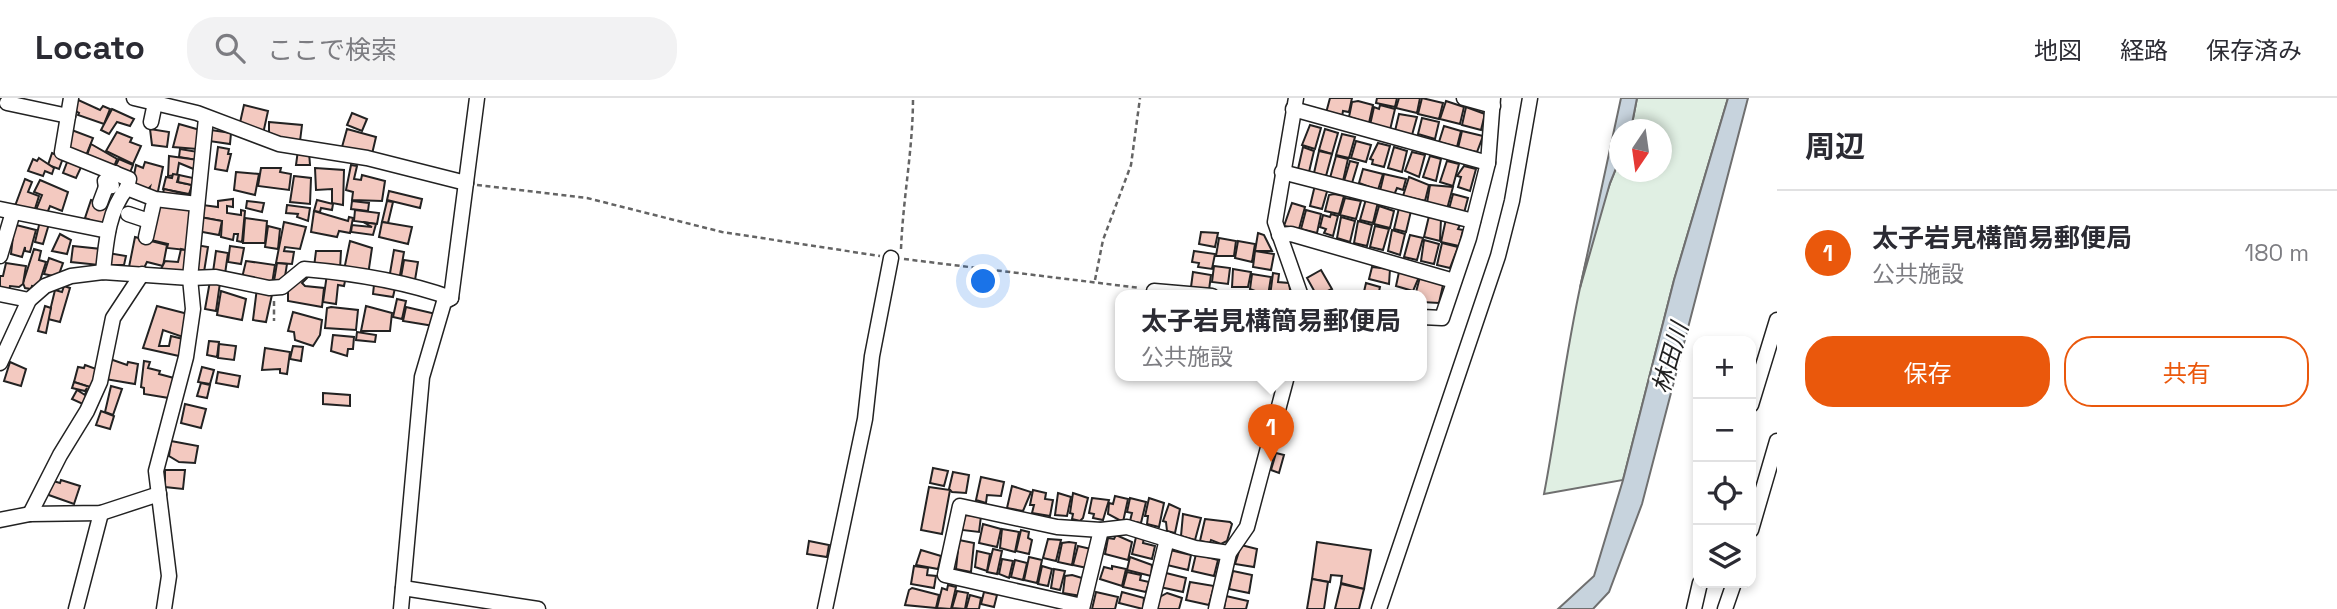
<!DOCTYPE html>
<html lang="ja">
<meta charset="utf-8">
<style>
:root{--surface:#fff;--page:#f2f2f3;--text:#2b2b33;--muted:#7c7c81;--line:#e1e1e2;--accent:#ea580c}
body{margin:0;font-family:"Space Grotesk","Noto Sans JP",sans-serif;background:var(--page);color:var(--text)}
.controls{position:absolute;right:21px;bottom:21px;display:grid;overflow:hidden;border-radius:14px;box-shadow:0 4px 10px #0003}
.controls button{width:63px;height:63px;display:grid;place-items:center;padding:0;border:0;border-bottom:2px solid var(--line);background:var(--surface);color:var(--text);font:35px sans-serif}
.compass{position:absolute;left:1609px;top:21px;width:63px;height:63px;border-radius:50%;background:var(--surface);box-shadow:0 4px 10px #0003;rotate:193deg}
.you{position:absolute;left:984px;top:184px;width:24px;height:24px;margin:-18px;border:5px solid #fff;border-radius:50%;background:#1a73e8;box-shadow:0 0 0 10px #1a73e833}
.badge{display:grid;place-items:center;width:46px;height:46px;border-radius:50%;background:var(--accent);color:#fff;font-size:23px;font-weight:700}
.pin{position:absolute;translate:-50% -58px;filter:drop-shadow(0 2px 4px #0008)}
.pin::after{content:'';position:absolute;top:37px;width:24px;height:21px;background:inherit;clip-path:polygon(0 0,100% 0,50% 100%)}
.popup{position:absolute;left:1115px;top:192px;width:312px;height:91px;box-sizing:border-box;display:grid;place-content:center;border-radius:14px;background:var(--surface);filter:drop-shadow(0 2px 5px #0005);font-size:23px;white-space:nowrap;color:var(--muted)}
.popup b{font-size:26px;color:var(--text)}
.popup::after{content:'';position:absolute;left:50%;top:100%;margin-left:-14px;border:14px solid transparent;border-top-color:var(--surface)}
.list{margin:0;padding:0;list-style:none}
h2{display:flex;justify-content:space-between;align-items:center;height:91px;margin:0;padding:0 28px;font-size:30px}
h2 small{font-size:23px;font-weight:400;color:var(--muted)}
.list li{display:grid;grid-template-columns:46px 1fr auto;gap:21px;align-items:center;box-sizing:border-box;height:126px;padding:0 28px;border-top:2px solid var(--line)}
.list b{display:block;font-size:26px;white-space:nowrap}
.list p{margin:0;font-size:23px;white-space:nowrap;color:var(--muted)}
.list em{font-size:23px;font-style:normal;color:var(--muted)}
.actions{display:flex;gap:14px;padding:21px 28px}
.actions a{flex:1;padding:16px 0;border:2px solid var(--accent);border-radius:28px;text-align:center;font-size:24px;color:var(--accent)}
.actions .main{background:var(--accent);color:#fff}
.icon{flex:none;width:38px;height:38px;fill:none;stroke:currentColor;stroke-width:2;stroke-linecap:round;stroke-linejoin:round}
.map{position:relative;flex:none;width:1777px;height:511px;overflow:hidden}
header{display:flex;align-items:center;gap:42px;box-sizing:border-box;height:98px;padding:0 35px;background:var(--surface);border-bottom:2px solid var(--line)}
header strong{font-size:33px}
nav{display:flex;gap:38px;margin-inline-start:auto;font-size:24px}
.search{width:490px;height:63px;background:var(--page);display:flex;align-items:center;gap:18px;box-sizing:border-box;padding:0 24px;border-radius:28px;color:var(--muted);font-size:26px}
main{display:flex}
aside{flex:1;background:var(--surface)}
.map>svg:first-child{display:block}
.green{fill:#e0efe3;stroke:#6f6f6f;stroke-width:2}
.water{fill:#c7d3dd;stroke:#6f6f6f;stroke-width:2}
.building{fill:#f3c9c0;stroke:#222;stroke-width:2}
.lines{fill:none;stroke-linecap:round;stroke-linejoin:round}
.minor-casing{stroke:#222;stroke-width:17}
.path{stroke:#646464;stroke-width:2.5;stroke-dasharray:5 3.5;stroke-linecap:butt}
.minor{stroke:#fff;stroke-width:14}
.labels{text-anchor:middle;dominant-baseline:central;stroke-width:5;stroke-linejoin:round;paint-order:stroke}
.water-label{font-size:24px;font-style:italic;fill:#222;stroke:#fff}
</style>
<header>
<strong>Locato</strong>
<div class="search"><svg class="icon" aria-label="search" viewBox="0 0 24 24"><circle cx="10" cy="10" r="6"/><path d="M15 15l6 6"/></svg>ここで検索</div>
<nav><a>地図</a><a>経路</a><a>保存済み</a></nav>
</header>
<main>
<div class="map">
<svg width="1777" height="511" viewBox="0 0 1777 511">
<rect width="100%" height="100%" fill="#fff"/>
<path class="green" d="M1637 0H1728L1674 182 1623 382 1544 396C1565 286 1574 167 1619 63V74H1661V32L1631 31Z"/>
<g class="water">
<path d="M1621 0H1637L1631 31 1619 32V63L1610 85 1580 190Z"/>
<path d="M1728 0H1748L1642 406 1609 494 1593 511H1558L1594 478 1623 382 1674 182Z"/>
</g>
<g class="building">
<path d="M74 0 100 12 103 8 110 11 104 26 78 17 79 15 72 11Z"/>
<path d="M1330 0H1352L1349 14 1343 13 1342 19 1326 15Z"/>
<path d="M1377 0H1397L1395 9 1376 5Z"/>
<path d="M1399 0H1420L1417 15 1396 10Z"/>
<path d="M1422 0 1443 5 1439 21 1418 16Z"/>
<path d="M1358 3 1373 7 1369 25 1349 19 1352 4Z"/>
<path d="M1446 3 1464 9 1460 26 1440 21Z"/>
<path d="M244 7 268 13 263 36 239 29Z"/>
<path d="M1380 7 1395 11 1390 32 1370 27 1374 9 1379 11Z"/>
<path d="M1466 9 1485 16 1481 32 1462 27Z"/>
<path d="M112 11 134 21 130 28 117 24 109 36 101 32Z"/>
<path d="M352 15 367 21 362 33 347 27Z"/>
<path d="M1399 16 1417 19 1412 37 1395 33Z"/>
<path d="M1422 20 1439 24 1435 41 1418 36Z"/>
<path d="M269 24 302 27 300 43 269 37Z"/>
<path d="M179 26 200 32 197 51 173 49Z"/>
<path d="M1310 27 1321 30 1315 51 1302 47Z"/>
<path d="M1444 28 1461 33 1457 49 1439 44Z"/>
<path d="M69 31 93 40 85 60 65 49Z"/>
<path d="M150 31 169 34 167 49 152 47Z"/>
<path d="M347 31 376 39 372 56 342 49Z"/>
<path d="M1325 31 1338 35 1332 56 1319 52Z"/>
<path d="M211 32 231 35 230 46 209 43Z"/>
<path d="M1462 33 1483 38 1477 54 1458 50Z"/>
<path d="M117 34 132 40 130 44 141 48 133 66 106 53Z"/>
<path d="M1342 36 1355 39 1349 60 1336 57Z"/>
<path d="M1356 43 1371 47 1366 64 1351 60Z"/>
<path d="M1378 45 1390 48 1384 69 1372 66 1373 62 1370 61Z"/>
<path d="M91 46 117 61 113 71 86 60Z"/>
<path d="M218 49 229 51 228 56H231L227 73 215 71Z"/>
<path d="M1303 49 1314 53 1309 74 1298 71Z"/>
<path d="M1394 49 1407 53 1402 74 1388 70Z"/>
<path d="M180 51 198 54 197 62 179 59Z"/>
<path d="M298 52 309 54 310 67H296Z"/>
<path d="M1319 53 1332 56 1326 78 1314 75Z"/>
<path d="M1412 54 1425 57 1419 79 1405 73Z"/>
<path d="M52 55 63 60 59 71 48 67Z"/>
<path d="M169 58 198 62 196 72 179 65 177 77 168 78Z"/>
<path d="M1336 58 1348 61 1343 83 1330 80Z"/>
<path d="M1430 58 1441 61 1436 83 1423 79Z"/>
<path d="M69 59 83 65 76 80 63 75Z"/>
<path d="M39 60 54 70 52 76 45 73 43 78 28 73 33 61 37 63Z"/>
<path d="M119 61 133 67 129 77 114 71Z"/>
<path d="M1350 63 1358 65 1352 85 1344 83Z"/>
<path d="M1447 63 1459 66 1453 88 1440 84Z"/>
<path d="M145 64 163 69 157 98 148 96 150 89 147 92 132 87 136 67 143 70Z"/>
<path d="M351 67 357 68 354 81 361 82 362 77 385 83 382 103 352 102 353 94 346 92Z"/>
<path d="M1464 68 1476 71 1470 93 1458 89 1461 79 1457 78Z"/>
<path d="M261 70H281L280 74 291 76 289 92 258 88Z"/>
<path d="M315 70 344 72 343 107 332 105V91L316 92Z"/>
<path d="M1363 71 1383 76 1378 92 1359 85Z"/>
<path d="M236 74 259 76 255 97 234 92Z"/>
<path d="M173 76 179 77 177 84 192 87 189 96 163 91 166 79 172 80Z"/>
<path d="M1384 76 1406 81 1403 92 1397 90 1394 97 1380 93Z"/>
<path d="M179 77 193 80V103L162 99 164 91 190 97 192 87 178 84Z"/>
<path d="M294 78 311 80 310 106 290 104Z"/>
<path d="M1409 79 1429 87 1425 103 1403 98Z"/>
<path d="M25 81 32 84 28 94 39 98 33 117 15 108Z"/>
<path d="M40 82 68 94 62 113 50 108 45 120 36 112 42 97 34 94Z"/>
<path d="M1315 87 1328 90 1322 111 1310 108Z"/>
<path d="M1430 87 1453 89 1447 111 1427 105Z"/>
<path d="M389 93 422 101 420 110 387 102Z"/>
<path d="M1334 96 1344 98 1339 116 1325 113 1329 97Z"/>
<path d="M1453 96 1468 100 1464 115 1449 111Z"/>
<path d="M1345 100 1361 103 1356 121 1340 117Z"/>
<path d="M233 101V109L227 108V115L241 117V112L245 113 242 144 237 143 238 136H234L233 142 221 139 222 123 200 119 203 107 218 109V103Z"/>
<path d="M1366 101 1378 104 1373 125 1360 122Z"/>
<path d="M91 102 102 106 103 102 111 105 103 127 85 120Z"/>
<path d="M317 102 333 106 332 112 321 110 320 114 314 113Z"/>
<path d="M247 103 264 105 262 114 246 110Z"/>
<path d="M352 103 369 105 368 113 351 111Z"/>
<path d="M387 103 393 104 388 125 382 124Z"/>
<path d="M158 105 194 112 186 152 167 150 168 146 151 142Z"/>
<path d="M1292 105 1305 109 1299 131 1284 128Z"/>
<path d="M287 107 310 110 308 123 297 119 298 116 286 115Z"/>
<path d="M1379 108 1394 113 1390 130 1374 126Z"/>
<path d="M1399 110 1411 113 1406 134 1394 131Z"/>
<path d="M355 112 379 115 377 126 354 123Z"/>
<path d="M1306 112 1321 116 1317 135 1301 131Z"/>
<path d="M314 113 348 123 349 119 353 120 350 135 339 133 337 139 311 134Z"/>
<path d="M1331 116 1338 118 1333 138 1324 135 1326 131 1320 129 1323 117 1330 119Z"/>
<path d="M1429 118 1441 121 1440 143 1424 139Z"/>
<path d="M200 119 222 123 219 137 197 133Z"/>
<path d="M1341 119 1355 123 1350 144 1337 140Z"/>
<path d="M245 120 267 123 265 145H243Z"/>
<path d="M1446 121 1460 127 1458 131 1463 132 1459 148 1441 144Z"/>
<path d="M40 123 49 126 43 146 35 144Z"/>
<path d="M1358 123 1372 127 1367 148 1354 145Z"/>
<path d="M284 124 306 129 300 151 285 149 284 153 294 154 292 166 276 165Z"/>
<path d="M363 124 376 126 373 137 351 134 352 127 372 129Z"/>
<path d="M382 124 412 129 408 146 379 139Z"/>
<path d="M16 127 36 132 30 154 25 153V149L22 159 11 156 13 138 8 137Z"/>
<path d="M268 128 280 131 278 151 265 149Z"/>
<path d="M1375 128 1389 131 1383 152 1370 149Z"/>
<path d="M1392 132 1405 136 1400 157 1388 153Z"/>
<path d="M1201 134 1218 135 1215 149 1199 146Z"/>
<path d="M1258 135 1264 137 1272 153H1255Z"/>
<path d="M60 136 71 142 67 156 52 153Z"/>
<path d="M1410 137 1423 140 1417 162 1404 159Z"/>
<path d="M135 139 167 147 163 168 147 164 144 170 129 169Z"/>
<path d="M1219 140 1236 143 1234 158H1216Z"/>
<path d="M1424 142 1439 146 1434 166 1421 163Z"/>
<path d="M350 143 372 150 368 177 344 172Z"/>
<path d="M1238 143 1255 146 1252 164 1235 160Z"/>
<path d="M1442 145 1458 149 1450 170 1437 167Z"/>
<path d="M196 147 208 149 204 174 192 172Z"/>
<path d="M73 148 101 151 99 167 71 164Z"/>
<path d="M230 148 244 150 241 166 228 164Z"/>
<path d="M34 151 41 153 39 162 46 164 38 189 32 188 31 191 25 190 23 185Z"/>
<path d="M181 151 188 153 184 177 159 175 165 163 178 164Z"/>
<path d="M394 152 404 154 399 183 389 181Z"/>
<path d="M216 153 228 155 225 176 213 174Z"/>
<path d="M316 153H341L340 171 314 169Z"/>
<path d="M1194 153 1215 156 1212 171 1198 169 1199 165 1192 164Z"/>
<path d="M1255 153 1274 156 1271 172 1253 169Z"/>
<path d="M108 155 126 158 124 167H109Z"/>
<path d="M49 160 63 165 58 179 44 176Z"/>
<path d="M404 162 418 164 415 182 401 179Z"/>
<path d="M246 163 275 167 272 186 242 180Z"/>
<path d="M6 165 26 168 23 186 19 189 10 188 9 193 0 191V178H3Z"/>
<path d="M277 165 287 166 284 185 274 183Z"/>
<path d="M1214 168 1230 170 1228 186 1212 184Z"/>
<path d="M1372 169 1390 171 1389 186 1369 181Z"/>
<path d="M1233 171 1251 174 1248 189H1232Z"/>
<path d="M1321 172 1332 191 1317 198 1307 180Z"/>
<path d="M1193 174 1211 177 1209 192 1191 189Z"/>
<path d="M1399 174 1419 179 1413 193 1396 188Z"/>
<path d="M1273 175 1279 176 1278 184 1289 185 1291 198H1270Z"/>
<path d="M303 176 307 180 302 185 305 188 324 190 322 209 288 203V190Z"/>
<path d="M327 176 346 178 344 188 338 187 336 206 323 204Z"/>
<path d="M1252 176 1271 179 1268 198 1250 191Z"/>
<path d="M1420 179 1443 187 1439 205 1422 204V198L1416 194Z"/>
<path d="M210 183 220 185 216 213 205 211Z"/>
<path d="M1366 185 1380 189 1378 198H1363Z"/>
<path d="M374 187 395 190 393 199 373 196Z"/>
<path d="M64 188 70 190 60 224 48 221 55 192 62 194Z"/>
<path d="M257 190 273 192 266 224 253 222Z"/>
<path d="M221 193 246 201 242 222 217 217Z"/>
<path d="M397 201 406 203 402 221 393 219Z"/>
<path d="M45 208 51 210 46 235 38 233Z"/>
<path d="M157 208 188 216 183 239 163 232 159 248H169L171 238 183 241 179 258 143 250Z"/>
<path d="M366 208 392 215 390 233H361Z"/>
<path d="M331 209 358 212 356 232 325 230 327 210Z"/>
<path d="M406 209 436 216 434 228 403 223Z"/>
<path d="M293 214 322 222 320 237 313 248 295 242 294 234 288 233Z"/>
<path d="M357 234 376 237 375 244 356 242Z"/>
<path d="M333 237 354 239 353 251H348L347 258 331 253Z"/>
<path d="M209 243 219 244 217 259 207 257Z"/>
<path d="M219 246 236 248 234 262 218 260Z"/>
<path d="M293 248 303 249 301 263 290 261Z"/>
<path d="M265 250 290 254 287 276 280 275V271L262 272Z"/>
<path d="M110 261 127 267 128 264 138 266 135 286 105 281Z"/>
<path d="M144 263 150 264 148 270 160 273 159 276 174 280 169 300 144 296V290L141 289Z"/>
<path d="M10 264 26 271 21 288 4 283Z"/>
<path d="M85 267 99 272 93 290 74 284 78 269 84 270Z"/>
<path d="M202 269 214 272 210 286 198 284Z"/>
<path d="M218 274 240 278 238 289 216 285Z"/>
<path d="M74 284 93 290 85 307 72 301 77 292 85 297 87 290 85 293 72 290Z"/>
<path d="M201 285 210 287 207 300 197 298Z"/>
<path d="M111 288 122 291 113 317 105 314Z"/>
<path d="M323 295 350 297V308L323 306Z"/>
<path d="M185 306 206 311 201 330 181 325Z"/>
<path d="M101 313 114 318 110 331 96 327Z"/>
<path d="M171 343 198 348 195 365 179 364 169 358Z"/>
<path d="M1276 355 1284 357 1279 375 1271 372Z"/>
<path d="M933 370 948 373 944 388 930 385Z"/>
<path d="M165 372H185L183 391 165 389Z"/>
<path d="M953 374 969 377 966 395 952 394 949 391Z"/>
<path d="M981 379 1004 384 1001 398 987 397 986 405 976 402Z"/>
<path d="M50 382 60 385 61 382 80 388 74 406 46 396Z"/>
<path d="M1012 388 1031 394 1023 413 1007 410Z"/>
<path d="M929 389 950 392 942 436 921 432Z"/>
<path d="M1033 392 1046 395 1045 401 1053 402 1050 418 1032 415 1034 407H1030Z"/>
<path d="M1058 395 1071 399 1067 418 1055 417Z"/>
<path d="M1073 395 1088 400 1083 420 1080 423 1072 421 1073 416 1070 415Z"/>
<path d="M1115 398 1128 401 1123 424 1108 416 1109 405 1113 406Z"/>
<path d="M1092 400 1109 402 1103 422 1093 420 1094 416 1089 415Z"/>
<path d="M1130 400 1146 404 1141 425 1130 423 1132 415 1127 414Z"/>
<path d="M1149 400 1164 405 1159 429 1147 426 1148 418H1145Z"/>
<path d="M1169 406 1180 411 1175 435 1167 433 1166 424 1163 423Z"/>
<path d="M1183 416 1201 420 1195 442 1181 438Z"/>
<path d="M965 417 981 418 979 434 962 432Z"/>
<path d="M1205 421 1230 424 1232 426 1227 443 1221 446 1211 442 1210 445 1200 443Z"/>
<path d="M983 426 1001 431 997 449 979 445Z"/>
<path d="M1002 431 1019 434 1015 454 1000 450Z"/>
<path d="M1021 432 1029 434 1028 440 1032 442 1029 456 1016 453Z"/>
<path d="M1116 437 1132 444 1128 462 1105 456 1108 440 1114 441Z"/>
<path d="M1136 439 1144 440 1143 445 1155 448 1152 461 1132 456Z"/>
<path d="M1048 441 1061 442 1056 463 1043 460Z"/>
<path d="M959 442 974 445 971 474 956 471Z"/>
<path d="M809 443 829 447 827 459 807 456Z"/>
<path d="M1069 444 1076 445 1072 467 1058 464 1062 445Z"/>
<path d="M1317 444 1371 452 1364 491 1341 485 1342 478 1331 477 1330 484 1312 481Z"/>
<path d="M1241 447 1257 451 1254 469 1235 466Z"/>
<path d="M1078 448 1091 451 1087 470 1073 467Z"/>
<path d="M993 451 1002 453 997 476 987 474Z"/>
<path d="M921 452 941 458 938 471 916 467Z"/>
<path d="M1170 452 1191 457 1188 472 1167 467Z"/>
<path d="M977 453 990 456 987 473 975 469Z"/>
<path d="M1196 456 1218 462 1214 478 1192 473Z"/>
<path d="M1029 459 1042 462 1037 485 1024 482Z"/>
<path d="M1130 459 1152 467 1151 478 1127 472Z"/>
<path d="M1002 461 1013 463 1009 480 999 476Z"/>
<path d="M1015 462 1027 465 1023 482 1011 479Z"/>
<path d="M914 468 928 470 927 477 936 478 934 490 911 486Z"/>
<path d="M1042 468 1052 471 1048 488 1038 486Z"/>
<path d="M1112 468 1126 471 1122 488 1100 481 1104 469 1112 471Z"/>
<path d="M1054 471 1065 473 1060 492 1051 490Z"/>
<path d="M1233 473 1252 477 1249 495 1229 491Z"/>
<path d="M1127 474 1141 477 1140 482 1149 484 1146 494 1123 489Z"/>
<path d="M1166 475 1186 480 1183 494 1160 489Z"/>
<path d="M1072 477 1082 480 1081 498 1063 495 1065 478Z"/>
<path d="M1312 481 1328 484 1324 511H1307Z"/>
<path d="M1190 484 1214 488 1209 507 1186 502Z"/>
<path d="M1341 486 1364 491 1359 511H1335Z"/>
<path d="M948 487 956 489 951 511 937 510 942 490 947 492Z"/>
<path d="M912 490 939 497 936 510 905 507 909 492Z"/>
<path d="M957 493 968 495 965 511 952 510Z"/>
<path d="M984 494 997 497 994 509 981 506Z"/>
<path d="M1096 494 1118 499 1115 511H1092Z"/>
<path d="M1122 494 1144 500 1143 511 1119 505Z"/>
<path d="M1167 495 1182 500 1179 511H1155L1158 500Z"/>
<path d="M970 497 981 500 979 511H966Z"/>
<path d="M1226 498 1248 503 1246 511H1224Z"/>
</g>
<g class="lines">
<g class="minor-casing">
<g id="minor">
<path d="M71 0 62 54 129 81 127 90"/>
<path d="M134 0 197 15 279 46 367 60 466 85"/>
<path d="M1296 0 1275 124 1301 198"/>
<path d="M1464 0 1493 8"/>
<path d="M7 5 68 18"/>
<path d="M1293 11 1488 65"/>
<path d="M151 24 155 5"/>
<path d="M1282 74 1473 123"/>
<path d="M110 82 112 88 106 89 105 83 115 75"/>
<path d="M100 105 106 89"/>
<path d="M0 111 108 133"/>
<path d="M128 116 149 123"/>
<path d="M1279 137 1291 136 1454 183"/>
<path d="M146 139 153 108"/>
<path d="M0 158 13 114"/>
<path d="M103 174C106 145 108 113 127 90L155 101 197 106"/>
<path d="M1154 193 1212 198"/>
<path d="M0 196 29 202"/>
<path d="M1422 219 1442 220 1469 140 1488 65 1493 0"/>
<path d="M0 265 29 202 45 188 71 178 103 174 190 180 216 179 269 190 282 189 304 171C351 175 407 184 451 200"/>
<path d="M1751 307 1777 222"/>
<path d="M30 416 60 357 87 313 100 284 113 220 142 176"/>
<path d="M0 422 30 416 101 415 159 396"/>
<path d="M1751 432 1777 343"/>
<path d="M403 490 538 511"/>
<path d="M1082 508 945 477 960 408 1057 429 1101 432 1127 429 1195 450 1229 455"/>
<path d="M76 511 101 415"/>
<path d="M164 511 169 478 156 373 186 259 193 211 190 180 206 20"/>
<path d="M401 511 422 279 444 204 451 200 477 0"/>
<path d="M825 511 865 321 872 258 891 160"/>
<path d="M1082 511 1101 432"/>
<path d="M1150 511 1167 441"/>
<path d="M1216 511 1229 455 1247 429 1287 278"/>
<path d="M1379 511 1498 158 1512 103 1530 0"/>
<path d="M1694 511 1700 485"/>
<path d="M1725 511 1734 485"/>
</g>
</g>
<g class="path">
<path d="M477 87 587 100 722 134 880 158"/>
<path d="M901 151C903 100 913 51 913 0"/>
<path d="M904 161 1140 190"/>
<path d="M1095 182 1103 142 1131 67 1140 0"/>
<path d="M274 203V223"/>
</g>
<use href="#minor" class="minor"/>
</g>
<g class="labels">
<g class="water-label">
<text transform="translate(1670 260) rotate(-74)">林田川</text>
</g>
</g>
</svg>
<div class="controls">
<button>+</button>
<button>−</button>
<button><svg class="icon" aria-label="locate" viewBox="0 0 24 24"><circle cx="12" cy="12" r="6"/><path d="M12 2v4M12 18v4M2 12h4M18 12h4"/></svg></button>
<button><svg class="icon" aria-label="layers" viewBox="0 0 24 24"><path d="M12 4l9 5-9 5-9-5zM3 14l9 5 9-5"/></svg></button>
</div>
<svg class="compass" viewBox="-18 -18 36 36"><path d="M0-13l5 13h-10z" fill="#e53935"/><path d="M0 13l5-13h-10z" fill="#7c7c81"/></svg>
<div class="you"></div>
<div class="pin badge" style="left:1271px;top:364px">1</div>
<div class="popup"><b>太子岩見構簡易郵便局</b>公共施設</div>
</div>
<aside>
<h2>周辺<small></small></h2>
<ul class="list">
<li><span class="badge">1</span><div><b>太子岩見構簡易郵便局</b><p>公共施設</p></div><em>180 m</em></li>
</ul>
<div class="actions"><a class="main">保存</a><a>共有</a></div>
</aside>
</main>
